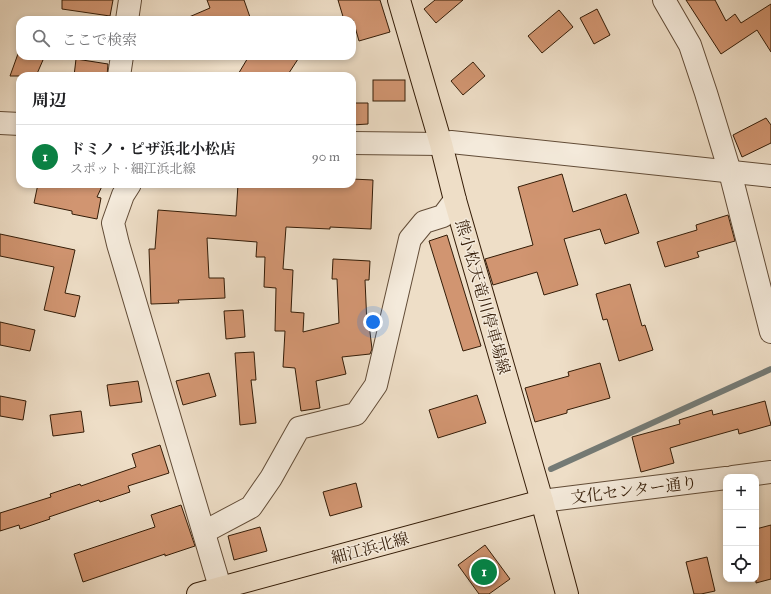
<!DOCTYPE html>
<html lang="ja">
<meta charset="utf-8">
<style>
:root{--surface:#fff;--page:#f6f6f6;--text:#202124;--muted:#757577;--line:#e0e0e0;--accent:#0b8043}
body{margin:0;font-family:"IM FELL Great Primer","Noto Serif JP",serif;background:var(--page);color:var(--text)}
.controls{position:absolute;right:12px;bottom:12px;display:grid;overflow:hidden;border-radius:8px;box-shadow:0 2px 6px #0003}
.controls button{width:36px;height:36px;display:grid;place-items:center;padding:0;border:0;border-bottom:1px solid var(--line);background:var(--surface);color:var(--text);font:20px sans-serif}
.you{position:absolute;left:373px;top:322px;width:14px;height:14px;margin:-10px;border:3px solid #fff;border-radius:50%;background:#1a73e8;box-shadow:0 0 0 6px #1a73e833}
.badge{display:grid;place-items:center;width:26px;height:26px;border-radius:50%;background:var(--accent);color:#fff;font-size:13px;font-weight:700}
.pin{position:absolute;translate:-50% -50%;border:2px solid #fff;box-shadow:0 1px 4px #0006}
.list{margin:0;padding:0;list-style:none}
h2{display:flex;justify-content:space-between;align-items:center;height:52px;margin:0;padding:0 16px;font-size:17px}
h2 small{font-size:13px;font-weight:400;color:var(--muted)}
.list li{display:grid;grid-template-columns:26px 1fr auto;gap:12px;align-items:center;box-sizing:border-box;height:64px;padding:0 16px;border-top:1px solid var(--line)}
.list b{display:block;font-size:15px;white-space:nowrap}
.list p{margin:0;font-size:13px;white-space:nowrap;color:var(--muted)}
.list em{font-size:13px;font-style:normal;color:var(--muted)}
.icon{flex:none;width:22px;height:22px;fill:none;stroke:currentColor;stroke-width:2;stroke-linecap:round;stroke-linejoin:round}
.map{position:relative;flex:none;width:771px;height:594px;overflow:hidden}
.search{position:absolute;background:var(--surface);box-shadow:0 2px 6px #0003;left:16px;top:16px;width:340px;height:44px;display:flex;align-items:center;gap:10px;box-sizing:border-box;padding:0 14px;border-radius:12px;color:var(--muted);font-size:15px}
.panel{position:absolute;background:var(--surface);box-shadow:0 2px 6px #0003;left:16px;top:72px;width:340px;height:116px;border-radius:12px}
.map>svg:first-child{display:block}
.lines{fill:none;stroke-linecap:round;stroke-linejoin:round}
.stream{stroke:#747a75;stroke-width:6}
.building{fill:#d19571;stroke:#341c07}
.minor-casing{stroke:#624c37;stroke-width:24}
.major-casing{stroke:#341c07;stroke-width:24}
.minor{stroke:#f4eadb;stroke-width:22}
.major{stroke:#eedec7;stroke-width:22}
.labels{text-anchor:middle;dominant-baseline:central;stroke-width:3;stroke-linejoin:round;paint-order:stroke}
.street-label{font-size:16px;fill:#341c07;stroke:#f4eadb}
</style>
<div class="map">
<svg width="771" height="594" viewBox="0 0 771 594">
<rect width="100%" height="100%" fill="#eedec7"/>
<filter id="stains"><feTurbulence type="fractalNoise" baseFrequency=".005" numOctaves="4"/><feColorMatrix values="0 0 0 0 .2 0 0 0 0 .09 0 0 0 0 .02 0 0 0 .5 -.17"/></filter>
<radialGradient id="worn" r=".72"><stop offset=".6" stop-color="#630" stop-opacity="0"/><stop offset="1" stop-color="#630" stop-opacity=".3"/></radialGradient>
<g class="lines">
<path class="stream" d="M551 469 771 369"/>
</g>
<g class="building">
<path d="M62 0H113L110 16 62 9Z"/>
<path d="M207 0H244L251 20H182L210 8Z"/>
<path d="M338 0H380L390 32 359 41 353 20H344Z"/>
<path d="M435 0H463L436 23 424 9Z"/>
<path d="M686 0H715L726 21 735 14 741 23 771 4V52L757 30 721 54Z"/>
<path d="M597 9 610 35 594 44 580 18Z"/>
<path d="M559 10 573 27 542 53 528 36Z"/>
<path d="M19 51 20 56H32L43 60 36 76H10Z"/>
<path d="M249 56H300L287 76H237Z"/>
<path d="M76 59 108 64 107 76H74Z"/>
<path d="M473 62 485 76 463 95 451 81Z"/>
<rect x="373" y="80" width="32" height="21"/>
<path d="M352 103H368V124L352 125Z"/>
<path d="M766 118 771 125V143L742 157 733 135Z"/>
<path d="M562 174 573 212 626 194 639 233 605 244 600 229 564 239 578 285 544 295 537 272 493 285 485 259 533 245 518 187Z"/>
<path d="M352 179 373 180 371 229 330 227V229L286 227 283 269 293 270 291 312 304 313 303 332 339 323 337 279H332L333 259 370 261 369 280H365L367 325 369 324 372 349 370 354 342 357 346 374 316 381 320 408 301 411 295 368 283 367 285 331H275L276 288 264 287 265 257H256L257 242 207 238 209 278H224L225 298 178 300 179 303 151 304 149 249H155L158 210 236 216 238 184H352Z"/>
<path d="M38 184H103L97 197 101 198 97 219 72 214V211L34 203Z"/>
<path d="M728 215 735 241 697 252 699 257 665 267 657 242 697 230 696 225Z"/>
<path d="M0 234 75 250 65 293 80 296 75 317 44 310 54 267 0 256Z"/>
<path d="M447 235 481 346 463 351 429 241Z"/>
<path d="M630 284 642 326 645 325 653 350 619 361 607 319 603 320 596 294Z"/>
<path d="M243 310 245 337 226 339 224 311Z"/>
<path d="M0 322 35 330 30 351 0 345Z"/>
<path d="M254 352 256 380H251L256 423 240 425 235 353Z"/>
<path d="M600 363 610 398 567 410V413L535 422 525 388 569 376 568 372Z"/>
<path d="M209 373 216 396 183 405 176 381Z"/>
<path d="M138 381 142 402 110 406 107 385Z"/>
<path d="M477 395 486 423 438 438 429 410Z"/>
<path d="M0 396 26 401 23 420 0 416Z"/>
<path d="M765 401 771 425 739 434 738 429 670 448 674 463 641 472 632 437 680 424 679 420 712 410 713 415Z"/>
<path d="M81 411 84 432 53 436 50 415Z"/>
<path d="M160 445 169 473 128 486 130 492 100 502 99 500 49 517 50 519 20 529 19 525 0 531V513L51 497 50 494 80 484 81 486 136 467 132 454Z"/>
<path d="M356 483 362 507 330 516 323 492Z"/>
<path d="M181 505 195 546 165 556V554L83 582 74 554 155 527 151 515Z"/>
<path d="M771 525V579L756 583V529Z"/>
<path d="M260 527 267 551 234 560 228 536Z"/>
<path d="M485 545 510 579 489 594H479L458 565Z"/>
<path d="M707 557 715 591 701 594H694L686 562Z"/>
</g>
<g class="lines">
<g class="minor-casing">
<g id="minor">
<path d="M664 0 690 45 706 93 730 172 771 332"/>
<path d="M127 20 130 0"/>
<path d="M119 76 122 56"/>
<path d="M0 123 20 124"/>
<path d="M352 143 441 144 451 142 771 176"/>
<path d="M130 184 123 195 113 223 118 244 222 594"/>
<path d="M733 477 771 472"/>
<path d="M542 501 726 478"/>
<path d="M204 532 251 507 271 478 299 428 356 414 376 385 410 239 424 222 443 216 455 200"/>
</g>
</g>
<g class="major-casing">
<g id="major">
<path d="M399 0 441 144 455 200 542 501 567 594"/>
<path d="M198 594 542 501"/>
</g>
</g>
<use href="#minor" class="minor"/>
<use href="#major" class="major"/>
</g>
<g class="labels">
<g class="street-label">
<text transform="translate(483 297) rotate(74)">熊小松天竜川停車場線</text>
<text transform="translate(634 490) rotate(-7)">文化センター通り</text>
<text transform="translate(370 548) rotate(-15)">細江浜北線</text>
</g>
</g>
<rect width="100%" height="100%" filter="url(#stains)"/>
<rect width="100%" height="100%" fill="url(#worn)"/>
</svg>
<div class="controls">
<button>+</button>
<button>−</button>
<button><svg class="icon" aria-label="locate" viewBox="0 0 24 24"><circle cx="12" cy="12" r="6"/><path d="M12 2v4M12 18v4M2 12h4M18 12h4"/></svg></button>
</div>
<div class="you"></div>
<div class="pin badge" style="left:484px;top:572px">1</div>
<div class="search"><svg class="icon" aria-label="search" viewBox="0 0 24 24"><circle cx="10" cy="10" r="6"/><path d="M15 15l6 6"/></svg>ここで検索</div>
<section class="panel">
<h2>周辺<small></small></h2>
<ul class="list">
<li><span class="badge">1</span><div><b>ドミノ・ピザ浜北小松店</b><p>スポット · 細江浜北線</p></div><em>90 m</em></li>
</ul>
</section>
</div>
